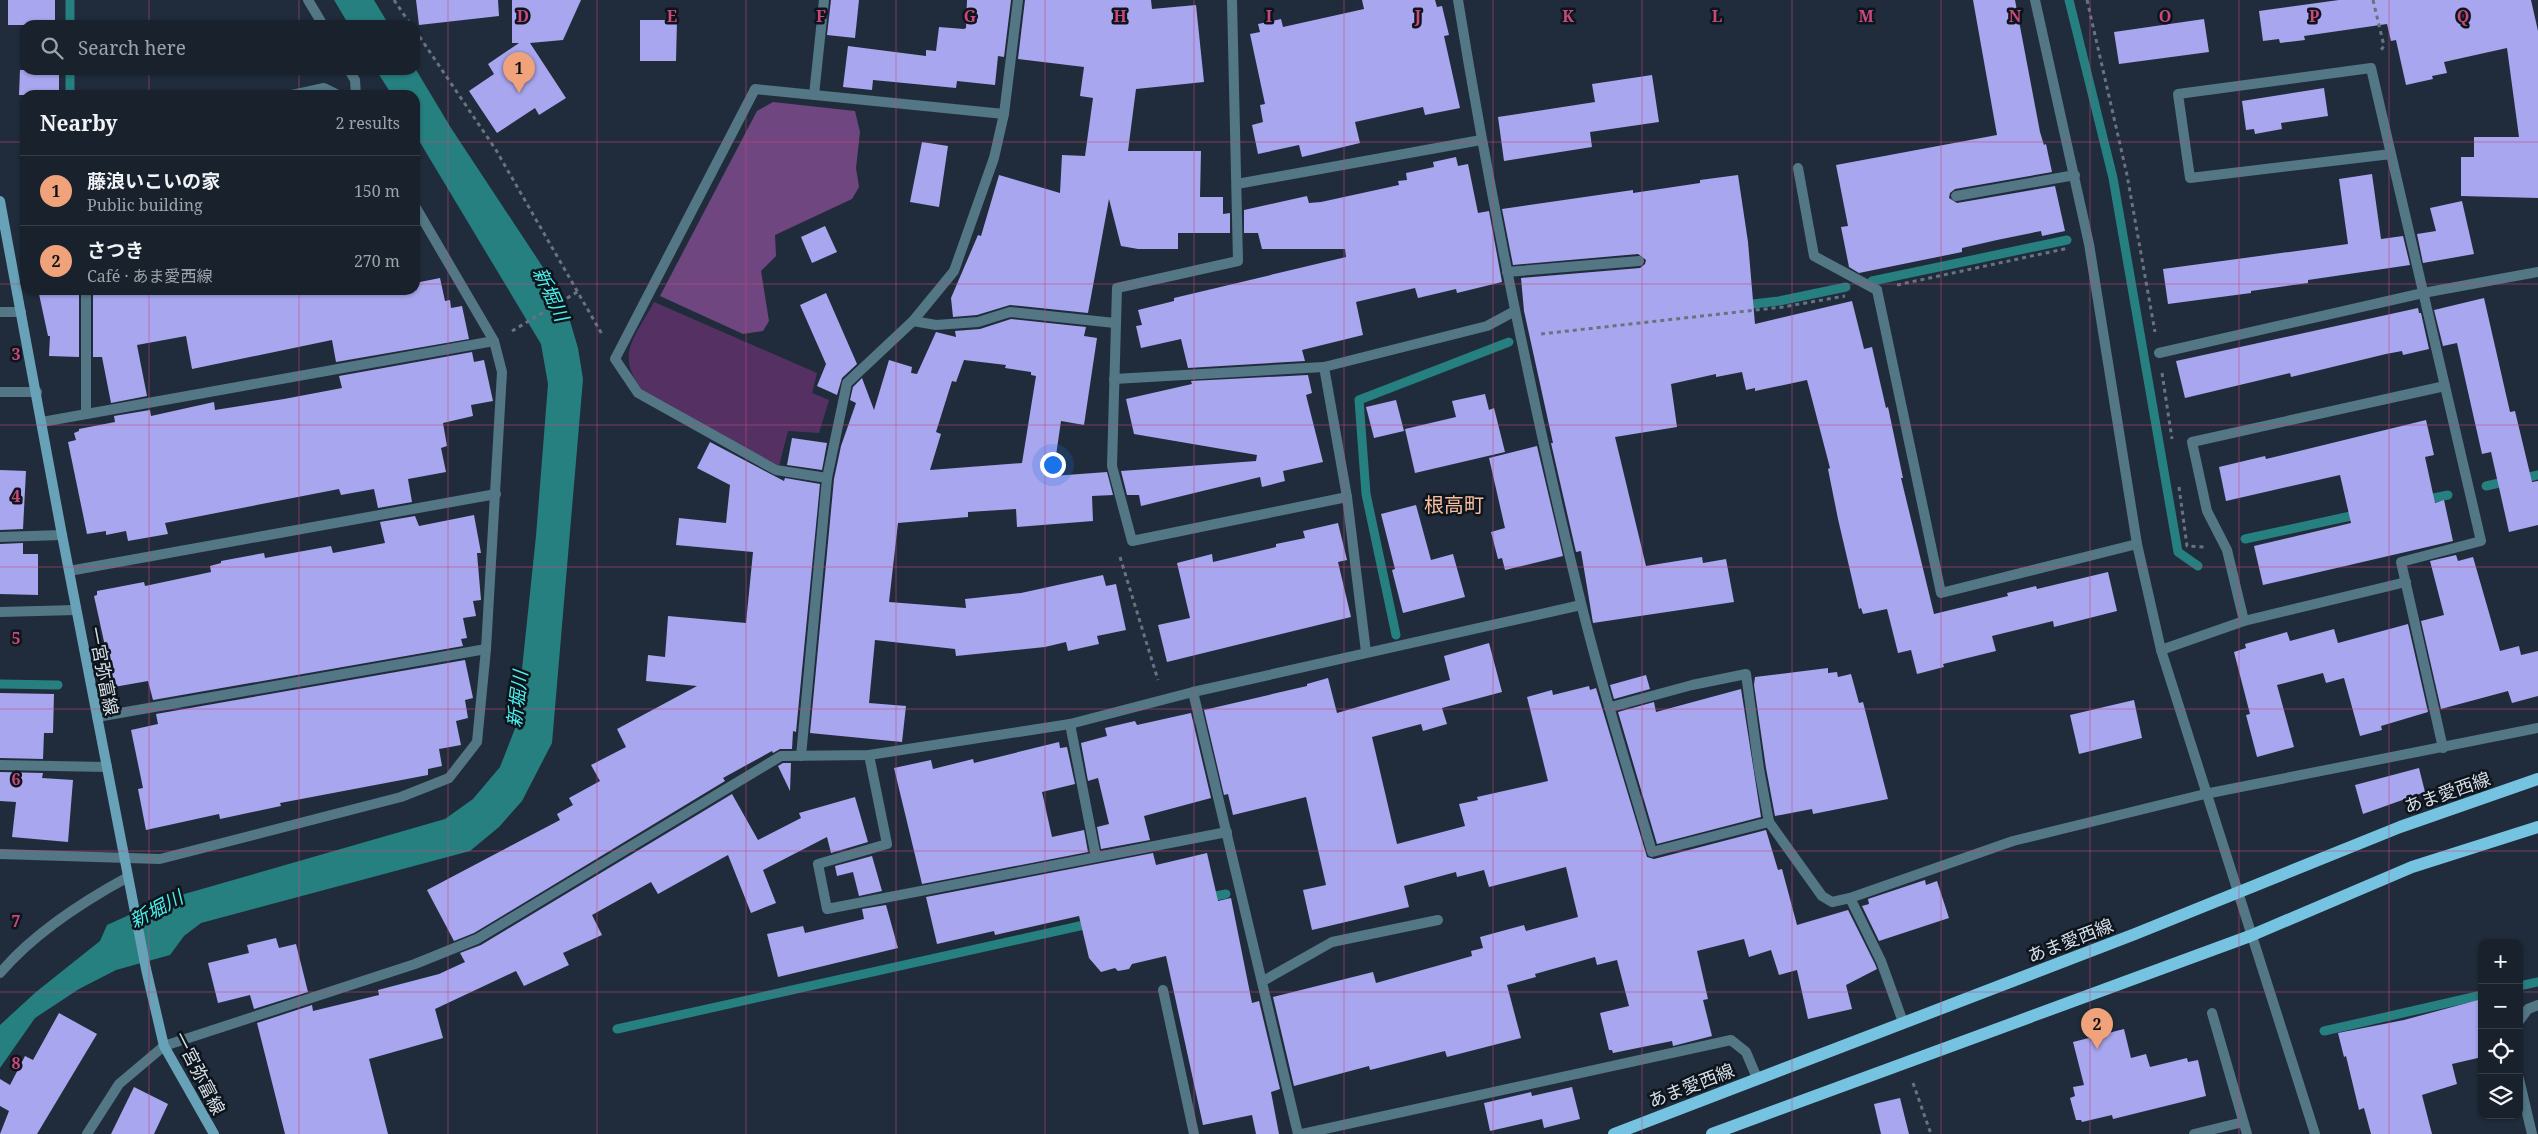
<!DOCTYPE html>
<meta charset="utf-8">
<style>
:root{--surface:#18212c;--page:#212934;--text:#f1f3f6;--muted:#9fa3a9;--line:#363e48;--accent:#f0a27a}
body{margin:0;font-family:"Noto Serif","Noto Sans JP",serif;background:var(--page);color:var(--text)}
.controls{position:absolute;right:15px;bottom:15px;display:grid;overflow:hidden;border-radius:10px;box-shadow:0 1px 4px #0004}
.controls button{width:45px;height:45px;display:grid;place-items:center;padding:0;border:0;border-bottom:1px solid var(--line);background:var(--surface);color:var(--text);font:25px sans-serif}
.you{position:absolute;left:1052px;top:464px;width:18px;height:18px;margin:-12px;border:4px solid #fff;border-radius:50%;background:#1a73e8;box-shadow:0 0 0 8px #1a73e833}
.badge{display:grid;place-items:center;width:32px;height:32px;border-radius:50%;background:var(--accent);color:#111;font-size:16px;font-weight:700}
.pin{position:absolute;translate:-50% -41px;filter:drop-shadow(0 1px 2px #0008)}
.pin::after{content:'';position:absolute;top:26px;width:18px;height:15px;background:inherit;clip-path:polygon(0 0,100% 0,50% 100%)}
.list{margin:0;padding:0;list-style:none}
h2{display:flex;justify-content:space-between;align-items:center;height:65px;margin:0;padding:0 20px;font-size:21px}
h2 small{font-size:16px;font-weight:400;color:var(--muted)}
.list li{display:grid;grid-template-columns:32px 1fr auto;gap:15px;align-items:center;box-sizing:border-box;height:70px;padding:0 20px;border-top:1px solid var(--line)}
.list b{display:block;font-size:19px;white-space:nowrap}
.list p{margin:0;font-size:16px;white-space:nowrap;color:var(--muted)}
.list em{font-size:16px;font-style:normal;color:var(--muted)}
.icon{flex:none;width:28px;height:28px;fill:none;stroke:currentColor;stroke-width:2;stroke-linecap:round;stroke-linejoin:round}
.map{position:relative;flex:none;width:2538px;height:1134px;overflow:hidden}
.search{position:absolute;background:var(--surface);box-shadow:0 1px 4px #0004;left:20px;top:20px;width:400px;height:55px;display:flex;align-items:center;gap:12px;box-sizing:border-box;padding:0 18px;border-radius:15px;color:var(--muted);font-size:19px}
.panel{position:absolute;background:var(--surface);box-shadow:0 1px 4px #0004;left:20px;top:90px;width:400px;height:205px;border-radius:15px}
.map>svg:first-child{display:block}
.green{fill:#543162}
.forest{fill:#704681}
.water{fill:#25807f}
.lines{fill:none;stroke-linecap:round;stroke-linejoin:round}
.stream{stroke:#25807f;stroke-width:9}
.building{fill:#a8a6ee;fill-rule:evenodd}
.path{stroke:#687380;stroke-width:3;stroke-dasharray:4 4;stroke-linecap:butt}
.service{stroke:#537785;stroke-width:10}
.minor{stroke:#537785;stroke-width:10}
.tertiary{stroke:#537785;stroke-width:10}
.secondary{stroke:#67a2b9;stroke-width:10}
.primary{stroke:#75c3e1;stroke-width:12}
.grid{fill:none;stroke:#c7497e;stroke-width:1;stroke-opacity:0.55}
.labels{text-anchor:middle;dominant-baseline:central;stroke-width:5;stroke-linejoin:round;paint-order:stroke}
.street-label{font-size:18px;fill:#d5dde7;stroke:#0e141b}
.water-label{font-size:19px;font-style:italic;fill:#4af0ee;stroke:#0e141b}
.quarter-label{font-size:20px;fill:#fabea0;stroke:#0e141b}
.grid-label{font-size:16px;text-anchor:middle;font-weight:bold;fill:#c7497e;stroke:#0e141b;stroke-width:5;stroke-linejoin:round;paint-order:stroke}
</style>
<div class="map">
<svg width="2538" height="1134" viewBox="0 0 2538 1134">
<rect width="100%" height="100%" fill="#202c3b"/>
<path class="green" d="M654 302 817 373 812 393 829 400 819 433 788 431 779 466 645 393C613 356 635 338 654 302Z"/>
<path class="forest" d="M773 102 855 111 860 132 856 168 859 187 852 199 775 235 776 256 761 271 769 321 763 331 743 334 660 296 757 111Z"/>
<g class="water">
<path d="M334 0H374L389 25H349Z"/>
<path d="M415 68 451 128 552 281 567 311 578 348 583 379 552 743 522 801 499 827 470 851 201 923 184 936 170 955 116 970 79 989 35 1018 0 1068V1025L36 992 100 941 107 925 160 901 445 819 473 799 500 767 516 726 536 536 548 384 541 344 415 134V95H392L376 70Z"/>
</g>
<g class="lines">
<g class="stream">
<path d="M70 0V25"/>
<path d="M2069 0 2113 178 2178 552 2198 566"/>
<path d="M70 70V95"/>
<path d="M1872 281 2067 240"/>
<path d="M70 290V306"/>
<path d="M1744 305 1779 301 1846 287"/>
<path d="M2521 479 2538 475"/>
<path d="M2486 486 2508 481"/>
<path d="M2424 500 2448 495"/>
<path d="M2245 539 2360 514"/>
<path d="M1396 635 1366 494 1359 400 1509 342"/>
<path d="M0 684 58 685"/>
<path d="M1205 898 1226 894"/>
<path d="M2519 986 2538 982"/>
<path d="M617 1029 1093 923"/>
<path d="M2324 1031 2482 995"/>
</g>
</g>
<g class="building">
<rect x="8" y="0" width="47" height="25"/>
<path d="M416 0H498L499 16 419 25Z"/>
<path d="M512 0H581L563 40 530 43 566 98 539 115 535 108 497 133 469 91 494 74 488 64 519 43H512Z"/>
<path d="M831 0H859L855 38 827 35Z"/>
<path d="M967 0H1011L1004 57 998 56 995 85 957 81 956 88 873 80 872 90 843 87 848 46 926 56V50L936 51 939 27 964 29 966 28Z"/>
<path d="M1025 0H1151L1152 9 1196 5 1204 82 1136 89 1128 151H1201L1200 197H1223V214L1230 213V233H1178V249H1138L1121 246 1109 199 1088 313 1010 305 977 315 953 317 951 298 978 235 981 236 999 175 1060 193 1062 155 1085 156 1093 98 1080 96 1084 67 1018 59Z"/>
<path d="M1362 0H1435L1437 7 1442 6 1449 35 1444 36 1460 108 1425 115 1423 107 1355 122 1360 143 1302 157 1299 145 1258 154 1252 125 1263 122 1260 105 1265 104 1250 34 1260 32 1258 24 1281 19 1283 27 1364 9Z"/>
<path d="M1973 0H2015L2040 132 2044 145 2046 144 2052 172 1955 189 1950 193 1949 198 1957 203 2055 186 2065 231 2042 236 2041 231 1997 240 1962 248V252L1859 273 1849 267 1841 227 1848 226 1836 165 1997 135Z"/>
<path d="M2339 0H2531L2538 31V198L2461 196V157H2474V137H2519L2507 48 2444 62 2447 73 2432 76 2433 79 2406 85 2396 40 2391 41 2387 24 2304 36 2305 40 2280 43 2279 39 2263 41 2259 11Z"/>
<path d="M2204 19 2209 52 2119 64 2114 32Z"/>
<path d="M640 20H677L676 61H640Z"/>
<path d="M20 70H59V95H19Z"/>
<path d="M1652 75 1659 122 1590 132 1592 147 1504 161 1498 117 1595 102 1592 84Z"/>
<path d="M2324 88 2328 116 2281 123 2282 129 2255 134 2254 129 2246 130 2242 101Z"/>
<path d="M922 142 948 146 939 207 910 202Z"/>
<path d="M1456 157 1458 166 1468 164 1478 213 1489 211 1502 282 1457 293 1456 289 1418 298 1415 288 1356 302 1363 335 1302 350 1305 361 1188 368 1181 339 1141 348 1136 326 1142 325 1138 310 1174 301V298L1346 257 1345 249H1262L1258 233H1244V210L1307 196 1309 203 1321 202 1399 185 1398 181 1407 180 1406 173 1434 167 1433 162Z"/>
<path d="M2372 174 2381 239 2403 236 2410 265 2308 280V283L2251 291V293L2168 304 2163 269 2348 244 2339 179Z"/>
<path d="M1738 175 1748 242 1755 324 1852 301 1864 349 1872 347 1886 408 1888 407 1903 478H1901L1934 614 2008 596 2007 593 2036 586 2037 589 2108 572 2117 611 2054 627 2053 621 1992 636 1996 651 1943 664 1944 667 1917 674 1911 650 1898 653 1887 609 1863 614 1861 608 1859 609 1838 519 1828 469 1830 468 1807 380 1755 391V388L1746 390 1742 372 1716 377V374L1671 384 1677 427 1615 437 1646 566 1702 557 1703 563 1726 559 1734 602 1593 623 1581 551 1576 552 1551 443H1553L1524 311 1521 278 1640 268 1645 264 1646 260 1638 254 1513 265 1502 209 1633 190V193L1700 183V180Z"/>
<path d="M2462 201 2474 254 2423 263 2417 234 2436 231 2430 208Z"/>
<path d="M825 226 837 252 812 263 801 237Z"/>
<path d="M440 278 445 301 450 300 451 308 462 306 469 339 336 362 332 340 192 369 186 336 137 345 147 396 111 403 102 357H93V294H103L102 290H344L345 295 370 290H417L415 283Z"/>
<path d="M826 293 857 364 842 378 837 395 817 386 826 364 800 305Z"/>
<path d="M39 294H79V357L49 356 50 336H48Z"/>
<path d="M2484 298 2510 412 2515 411 2532 482 2538 481V525L2509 532 2491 452 2482 454 2457 343 2443 346 2434 310Z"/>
<path d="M2418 308 2419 313H2421L2429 349 2403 355 2402 351 2386 354 2291 377 2290 373 2185 398 2176 361Z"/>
<path d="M1011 319 1086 327 1084 336 1097 338 1084 425 1061 421 1053 476 1107 472 1113 495 1092 496 1093 521 1017 527 1016 509 968 512V517L898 523 889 602 966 608 965 599 1021 593 1103 575 1106 586 1116 584 1126 630 1097 636 1099 644 1068 651 1066 642 1045 647 956 656 955 649 875 640 869 703 906 706 902 742 810 733 834 479 841 446 856 403 850 400 853 387 862 378 874 410 889 360 912 367 911 373 917 374 936 332 956 337 955 331 980 329ZM964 360 1006 365 1005 368 1031 372V375L1036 376 1022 463 930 470 941 434 936 432 952 381 956 382Z"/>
<path d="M472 352 474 362 484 360 493 401 471 405 473 416 443 423 447 446 441 448 446 472 408 479 412 502 378 508 374 489 341 495 339 489 165 523 168 534 128 541 126 531 106 535V531L87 534 68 442 76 440 74 433 79 431V429L115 422 114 416 150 410 151 416 214 402 215 410 284 399 342 388 339 376Z"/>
<path d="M1308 375 1312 393 1306 395 1323 462 1283 471 1285 481 1262 487 1260 477 1141 506 1139 495H1127L1121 471 1256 461 1257 455 1134 434 1126 399 1192 384 1191 381Z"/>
<path d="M1485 394 1489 410 1494 408 1505 452 1415 473 1405 429 1456 417 1452 401Z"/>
<path d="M1396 400 1404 431 1374 438 1366 407Z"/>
<path d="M2426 420 2434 455 2425 457 2435 503 2444 500 2453 541 2263 585 2254 546 2351 523 2340 475 2226 501 2219 467 2265 456 2266 459Z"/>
<path d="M792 438 827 443 822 470 787 465Z"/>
<path d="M710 442 784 481 785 478 820 484 796 732 793 731 792 749H780L773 753 772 751 723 778 725 781 474 933 454 941 427 890 560 820 557 814 573 805 569 798 600 781 591 765 626 747 617 729 697 686 646 681 648 655 665 657 668 616 746 623 753 552 676 545 679 518 726 523 730 485 697 468Z"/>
<path d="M1537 446 1563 556 1505 570 1502 558 1498 559 1491 532 1505 528 1489 458Z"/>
<path d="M0 470 26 471 23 529 0 530Z"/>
<path d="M1416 505 1431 560 1453 554 1465 597 1403 613 1392 570 1395 569 1381 514Z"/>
<path d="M474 515 481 553H477L481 600 473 601 476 616 463 618 467 638 461 639 463 646 153 700 148 681 114 687 94 596 97 595V591L144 582 145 586 211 572 210 566 221 563V561L264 553 265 558 331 546 333 553 385 543 380 522 415 516 419 526Z"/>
<path d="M1338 523 1347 560 1338 562 1351 617 1167 662 1158 625 1190 618 1177 563 1212 554 1213 562 1276 547V544L1305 538 1303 531Z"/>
<path d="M23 543V554H38V595L0 594V544Z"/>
<path d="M2456 555 2458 561 2473 557 2500 651 2519 646 2521 655 2538 651V696L2512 703 2508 691 2441 709 2421 621 2444 615 2430 561Z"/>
<path d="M2408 624 2428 712 2381 726 2382 730 2360 736 2344 678 2326 683 2323 673 2277 685 2294 747 2257 757 2246 715 2250 714 2234 652 2246 648 2245 644 2287 632 2290 641 2334 629 2338 643Z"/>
<path d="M1489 643 1502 692 1442 708 1447 724 1423 731 1421 724 1372 737 1397 844 1465 826 1459 804 1478 800 1477 797 1548 781 1527 697 1552 690 1553 695 1589 686 1590 690 1596 688 1647 857 1654 859 1766 830 1778 870 1782 869 1797 925 1848 910 1875 964 1877 969 1846 985 1852 1009 1808 1019 1797 970 1779 975 1771 950 1749 957 1744 939 1697 951 1708 999 1703 1000 1712 1036 1673 1046 1672 1041 1613 1053 1612 1050H1609L1600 1013 1629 1006 1617 960 1597 965 1595 957 1535 974 1536 977 1507 985 1521 1038 1447 1057 1445 1051 1370 1070 1369 1066 1294 1086 1273 997 1373 972 1376 983 1472 956 1471 951 1483 948 1480 937 1524 925 1526 931 1578 917 1566 867 1489 887 1484 870 1457 877 1456 872 1404 886 1409 907 1312 930 1303 890 1326 885 1306 797 1233 815 1228 794 1224 795 1204 710 1307 686V684L1328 678 1337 713 1450 680 1444 656Z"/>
<path d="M465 660 473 698 465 700 468 718 456 721 461 745 439 749 442 766 428 769V775L296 800 280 803 281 806 220 819 219 814 146 830 138 789 143 788 131 730 158 724 156 714Z"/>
<path d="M1828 668V673L1837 672 1838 677 1851 674 1859 703 1863 702 1888 799 1813 814 1812 809 1775 816 1766 768 1754 685 1755 677Z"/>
<path d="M1646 675 1650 689 1614 699 1610 685Z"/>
<path d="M1741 689 1761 817 1657 844 1618 712 1654 702 1656 712Z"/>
<path d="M0 693 54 694 53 733H44L43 759 0 758Z"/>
<path d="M2134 700 2142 738 2079 754 2070 715Z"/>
<path d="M1191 713 1211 798 1144 816 1150 840 1101 849 1097 827 1109 824 1098 778 1088 781 1081 743 1107 736 1105 728 1135 721 1137 725Z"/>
<path d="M1059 742 1060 748 1067 747 1075 784 1042 792 1052 837 1084 830 1088 852 922 884 894 768 931 760 933 769 973 759 974 763Z"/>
<path d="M783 763H791L790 791 778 766Z"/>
<path d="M2419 768 2425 792 2363 814 2355 785Z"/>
<path d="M0 772 43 773 42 778 73 780 68 842 12 837 16 802 0 801Z"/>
<path d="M732 794 758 840 801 818 799 813 855 797 868 842 831 853 827 837 763 870 776 903 751 913 728 855 658 894 651 882 592 915 602 935 563 953 569 965 524 986 516 971 435 1009 443 1038 369 1059 388 1134H285L257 1023 312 1005 313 1011 379 995 378 990 439 974 465 962 460 953 481 945Z"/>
<path d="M1153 853 1156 865 1207 853 1218 901 1231 898 1252 1003 1259 1001 1280 1089 1271 1092 1279 1134H1256L1252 1115 1203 1125 1166 956 1132 964 1129 969 1118 971 1115 968 1101 972 1089 958 1079 916 995 935 994 931 937 944 926 897Z"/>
<path d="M872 856 882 891 859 896 853 872 837 876 835 866Z"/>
<path d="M1925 880 1926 885 1937 881 1949 918 1879 941 1862 906 1869 904 1868 899Z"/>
<path d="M886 905 898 948 778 977 767 934 803 926 805 933 864 919 862 909Z"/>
<path d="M276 938 279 948 296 944 308 992 254 1009 250 995 218 1003 208 963 249 953 247 945Z"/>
<path d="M2482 999V1057L2452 1064 2457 1084 2422 1095 2432 1134H2371L2364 1108 2359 1110 2346 1056 2344 1057 2338 1033 2404 1020Z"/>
<path d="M59 1013 97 1034 37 1134H0L9 1111 0 1106V1079L10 1085 25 1056 33 1060Z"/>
<path d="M2124 1029 2131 1058 2146 1054 2150 1067 2187 1058 2188 1062 2198 1060 2206 1096 2113 1119 2112 1115 2082 1122 2081 1120H2076L2070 1098 2075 1096 2073 1087 2084 1085 2073 1042Z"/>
<path d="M134 1087 168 1104 154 1134H111Z"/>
<path d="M1572 1087 1580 1119 1544 1128 1542 1119 1490 1131 1484 1103 1531 1092 1532 1096Z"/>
<path d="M1900 1098 1909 1134H1881L1874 1104Z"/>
</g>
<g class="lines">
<g class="path">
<path d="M394 0 411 25"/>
<path d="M2087 0 2127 175 2155 332"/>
<path d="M2373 0 2384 46 2381 50"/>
<path d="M415 30 496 150 603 336"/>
<path d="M1897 285 2069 248"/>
<path d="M512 331 579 291"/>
<path d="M1541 334 1783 307 1845 296"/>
<path d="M2162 373 2172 439"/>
<path d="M2179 487 2187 546 2204 547"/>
<path d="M1120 557 1158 680"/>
<path d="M1913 1083 1931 1134"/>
</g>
<g class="service">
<path d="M1798 168 1814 256 1877 290"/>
<path d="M1956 196 2075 175"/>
<path d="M1507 272 1639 261"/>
<path d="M1263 981 1332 942 1438 920"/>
<path d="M1163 990 1194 1134"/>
<path d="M2519 1021 2528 1009 2538 1005"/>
<path d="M2519 1079 2532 1134"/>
</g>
<g class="minor">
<path d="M308 0 323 25"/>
<path d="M1232 0 1238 261 1117 288 1112 466 1132 541 1347 497 1324 367 1487 326 1515 311"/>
<path d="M1458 0C1491 202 1532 403 1581 603 1601 686 1628 769 1652 852L1769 822 1822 896 1832 902 1850 898 2013 841 2205 794 2538 728"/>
<path d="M349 70 355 80 356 95"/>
<path d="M292 95 324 88 338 95"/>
<path d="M814 95 824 0"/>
<path d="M2391 154 2190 178 2178 94 2371 68 2481 541 2401 562 2443 748"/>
<path d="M1237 184 1481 140"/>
<path d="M1877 290 1941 593 2137 544"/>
<path d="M0 312H21"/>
<path d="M913 321 936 325 978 322 1010 312 1115 323"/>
<path d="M2159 353 2423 293 2538 272"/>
<path d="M1114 379 1324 367"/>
<path d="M0 392H37"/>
<path d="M86 414V290"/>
<path d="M42 422 494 341"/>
<path d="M827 478 776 470 638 393 615 359 755 89 1004 114"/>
<path d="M1347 497 1366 652"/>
<path d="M0 537 62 535"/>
<path d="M69 571 496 494"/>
<path d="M0 612 76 610"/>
<path d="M2244 621 2227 550 2207 511 2192 442 2445 386"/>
<path d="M2161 650 2244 621 2406 582"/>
<path d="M1193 692 1298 1134"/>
<path d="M1611 707 1692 685 1746 674 1759 769 1769 822"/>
<path d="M97 717 486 649"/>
<path d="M1070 724 1096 857"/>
<path d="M869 755 887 844 818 864 827 909 1227 832"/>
<path d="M801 756 827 478 847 383 913 321 954 271 994 158 1004 114 1018 0"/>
<path d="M0 765 107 767"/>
<path d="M0 854 160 859 401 797 449 778 477 742 486 649 502 372 494 341 415 206"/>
<path d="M1850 898 1881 961 1903 1022"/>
<path d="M0 973C34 933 82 902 128 877"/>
<path d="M2212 1013 2247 1134"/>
<path d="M87 1134 119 1084 164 1046 415 964 477 939 781 756 869 755 1070 724 1193 692 1581 605"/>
<path d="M1302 1134 1731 1040 1746 1052 1757 1078"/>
<path d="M2194 1134 2243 1122"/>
</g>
<path class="tertiary" d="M2035 0 2089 244 2137 544 2161 650 2315 1134"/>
<path class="secondary" d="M0 201 62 535 146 969 164 1046 214 1134"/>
<g class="primary">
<path d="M1614 1134 2135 934 2400 827 2538 779"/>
<path d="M1712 1134 2250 936 2412 867 2538 827"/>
</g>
</g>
<path class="grid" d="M149 0V25M299 0V25M448 0V1134M597 0V1134M746 0V1134M896 0V1134M1045 0V1134M1194 0V1134M1344 0V1134M1493 0V1134M1642 0V1134M1792 0V1134M1941 0V1134M2090 0V1134M2239 0V1134M2389 0V1134M149 70V95M299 70V95M0 142H25M415 142H2538M0 284H25M415 284H2538M149 290V1134M299 290V1134M0 425H2538M0 567H2538M0 709H2538M0 851H2538M0 992H2482M2519 992H2538"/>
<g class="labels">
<g class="street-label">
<text transform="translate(104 671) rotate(79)">一宮弥富線</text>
<text transform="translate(2447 792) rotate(-19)">あま愛西線</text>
<text transform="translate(2070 940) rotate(-21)">あま愛西線</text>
<text transform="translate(200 1073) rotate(63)">一宮弥富線</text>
<text transform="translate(1691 1085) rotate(-21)">あま愛西線</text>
</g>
<g class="water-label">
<text transform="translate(551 294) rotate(65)">新堀川</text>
<text transform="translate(517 699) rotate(-83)">新堀川</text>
<text transform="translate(156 909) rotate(-28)">新堀川</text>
</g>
<g class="quarter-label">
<text x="1454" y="504">根高町</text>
</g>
</g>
<g class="grid-label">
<text x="523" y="22">D</text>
<text x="672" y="22">E</text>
<text x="821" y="22">F</text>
<text x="970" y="22">G</text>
<text x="1120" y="22">H</text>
<text x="1269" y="22">I</text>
<text x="1418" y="22">J</text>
<text x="1568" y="22">K</text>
<text x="1717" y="22">L</text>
<text x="1866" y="22">M</text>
<text x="2015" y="22">N</text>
<text x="2165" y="22">O</text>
<text x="2314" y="22">P</text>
<text x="2463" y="22">Q</text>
<text x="16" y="360">3</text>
<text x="16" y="502">4</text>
<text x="16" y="644">5</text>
<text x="16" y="785">6</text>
<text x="16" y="927">7</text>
<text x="16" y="1069">8</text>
</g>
</svg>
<div class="controls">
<button>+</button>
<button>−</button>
<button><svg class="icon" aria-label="locate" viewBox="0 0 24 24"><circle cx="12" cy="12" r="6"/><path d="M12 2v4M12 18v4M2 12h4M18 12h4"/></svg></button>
<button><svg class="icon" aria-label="layers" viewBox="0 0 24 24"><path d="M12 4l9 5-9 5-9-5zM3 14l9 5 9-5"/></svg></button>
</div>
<div class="you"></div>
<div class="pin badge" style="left:519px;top:93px">1</div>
<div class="pin badge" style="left:2097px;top:1049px">2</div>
<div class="search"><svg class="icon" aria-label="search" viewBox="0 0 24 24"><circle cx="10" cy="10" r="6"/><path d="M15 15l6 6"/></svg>Search here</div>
<section class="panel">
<h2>Nearby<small>2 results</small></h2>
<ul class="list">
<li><span class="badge">1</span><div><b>藤浪いこいの家</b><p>Public building</p></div><em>150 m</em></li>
<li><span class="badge">2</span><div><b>さつき</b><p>Café · あま愛西線</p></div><em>270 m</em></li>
</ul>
</section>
</div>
